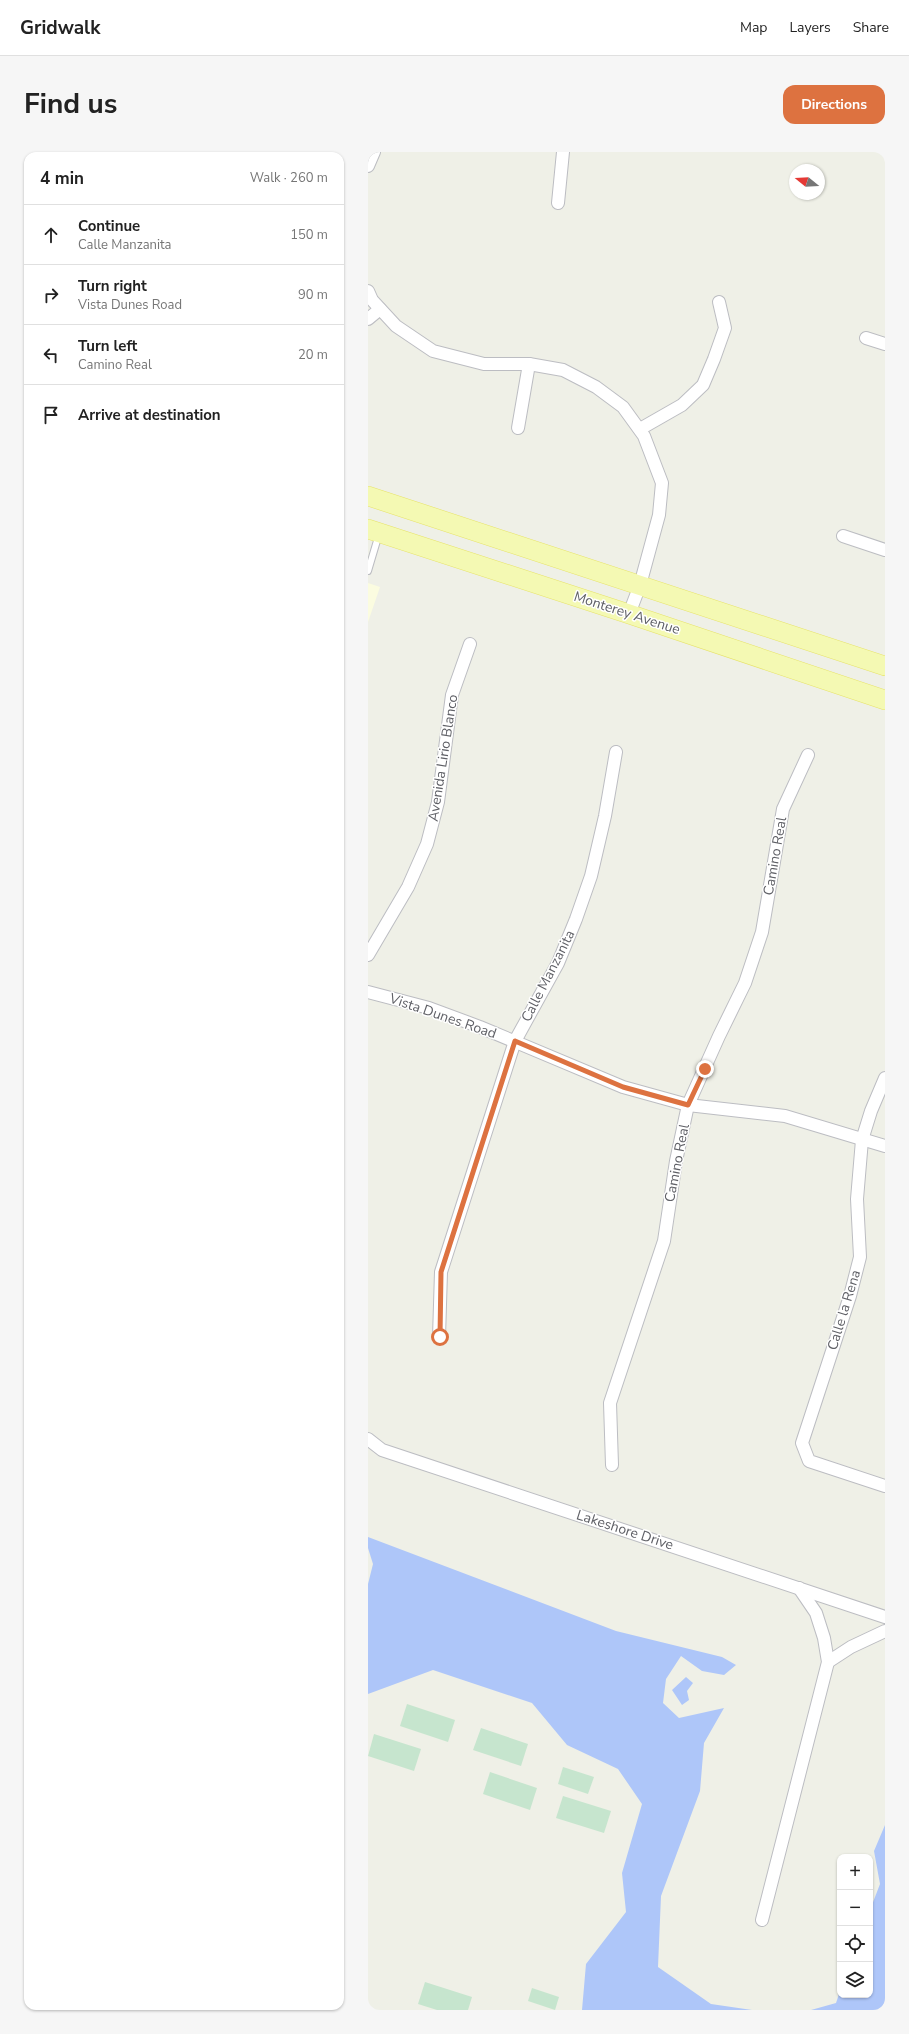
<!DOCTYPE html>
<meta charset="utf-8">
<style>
:root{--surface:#fff;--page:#f6f6f6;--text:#222;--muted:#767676;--line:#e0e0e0;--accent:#dd7240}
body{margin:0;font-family:"Nunito Sans",sans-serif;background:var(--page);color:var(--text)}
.controls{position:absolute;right:12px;bottom:12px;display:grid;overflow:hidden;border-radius:8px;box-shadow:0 1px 3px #0004}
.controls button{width:36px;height:36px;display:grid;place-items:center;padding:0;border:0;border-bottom:1px solid var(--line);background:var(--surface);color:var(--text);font:20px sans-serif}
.compass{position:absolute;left:421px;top:12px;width:36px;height:36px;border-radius:50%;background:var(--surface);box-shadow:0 1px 3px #0004;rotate:288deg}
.stop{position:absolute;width:12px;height:12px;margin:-9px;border:3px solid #dd7240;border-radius:50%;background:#fff}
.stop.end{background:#dd7240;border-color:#fff;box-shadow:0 1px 4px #0008}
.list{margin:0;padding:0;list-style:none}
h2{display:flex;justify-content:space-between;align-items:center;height:52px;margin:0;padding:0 16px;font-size:17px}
h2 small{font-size:13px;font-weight:400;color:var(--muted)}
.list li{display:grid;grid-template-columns:26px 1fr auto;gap:12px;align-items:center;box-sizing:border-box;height:60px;padding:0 16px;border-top:1px solid var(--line)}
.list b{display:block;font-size:15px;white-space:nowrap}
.list p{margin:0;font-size:13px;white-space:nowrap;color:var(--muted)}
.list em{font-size:13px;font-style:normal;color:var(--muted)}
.icon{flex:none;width:22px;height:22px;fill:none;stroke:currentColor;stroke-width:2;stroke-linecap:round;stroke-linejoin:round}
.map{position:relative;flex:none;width:517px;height:1858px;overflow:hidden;border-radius:12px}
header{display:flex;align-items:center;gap:24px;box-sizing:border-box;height:56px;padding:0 20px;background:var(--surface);border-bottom:1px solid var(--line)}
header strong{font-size:19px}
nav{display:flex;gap:22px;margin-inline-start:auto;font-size:14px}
.intro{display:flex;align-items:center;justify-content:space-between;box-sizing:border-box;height:96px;padding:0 24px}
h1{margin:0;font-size:28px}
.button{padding:10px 18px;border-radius:12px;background:var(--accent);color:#fff;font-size:14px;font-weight:700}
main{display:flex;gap:24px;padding:0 24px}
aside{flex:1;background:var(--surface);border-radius:12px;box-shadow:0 1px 3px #0004}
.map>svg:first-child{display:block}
.commercial{fill:#fbfce0}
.green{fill:#c6e5ce}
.water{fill:#aec6f9}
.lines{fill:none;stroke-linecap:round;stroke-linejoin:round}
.service-casing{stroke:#bcbdc2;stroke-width:8}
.minor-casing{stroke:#bcbdc2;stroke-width:14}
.primary-casing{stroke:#e7e369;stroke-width:20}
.service{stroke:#fff;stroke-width:6}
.minor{stroke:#fff;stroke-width:12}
.primary{stroke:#f4f9b3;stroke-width:19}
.route{stroke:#dd7240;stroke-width:5}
.labels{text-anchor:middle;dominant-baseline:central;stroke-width:3;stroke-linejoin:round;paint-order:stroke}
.street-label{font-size:14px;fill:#5f6066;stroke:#fff}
</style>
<header>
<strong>Gridwalk</strong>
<nav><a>Map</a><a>Layers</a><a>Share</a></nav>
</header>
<div class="intro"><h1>Find us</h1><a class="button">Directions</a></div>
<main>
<aside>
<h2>4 min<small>Walk · 260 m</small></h2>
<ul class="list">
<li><svg class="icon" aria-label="ahead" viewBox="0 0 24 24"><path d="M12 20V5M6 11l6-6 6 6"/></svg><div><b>Continue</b><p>Calle Manzanita</p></div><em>150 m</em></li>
<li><svg class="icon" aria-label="right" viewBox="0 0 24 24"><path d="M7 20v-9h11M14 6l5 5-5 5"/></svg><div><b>Turn right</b><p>Vista Dunes Road</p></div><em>90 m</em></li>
<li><svg class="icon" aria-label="left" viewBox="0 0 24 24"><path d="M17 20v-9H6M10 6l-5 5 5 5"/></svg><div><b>Turn left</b><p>Camino Real</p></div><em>20 m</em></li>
<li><svg class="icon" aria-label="arrive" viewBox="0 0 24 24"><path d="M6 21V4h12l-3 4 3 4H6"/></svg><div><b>Arrive at destination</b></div></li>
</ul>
</aside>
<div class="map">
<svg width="517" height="1858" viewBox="0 0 517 1858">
<rect width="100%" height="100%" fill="#eff0e7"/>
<path class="commercial" d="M0 431 12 435 0 470Z"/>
<g class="green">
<path d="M39 1552 87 1568 80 1590 32 1574Z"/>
<path d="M113 1576 160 1592 153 1614 105 1598Z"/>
<path d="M6 1582 53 1597 46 1619 0 1604Z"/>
<path d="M195 1615 226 1625 220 1642 190 1632Z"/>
<path d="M122 1620 169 1636 162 1658 115 1642Z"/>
<path d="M195 1644 243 1659 236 1681 188 1666Z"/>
<path d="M57 1830 104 1845 100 1858H69L50 1852Z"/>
<path d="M164 1836 191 1845 187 1858 160 1849Z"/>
</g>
<g class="water">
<path d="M0 1385 248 1479 354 1505 368 1513 356 1523 334 1519 313 1504 298 1527 295 1551 311 1566 356 1556 336 1591 332 1639 293 1744 290 1815 343 1852 384 1858H214L218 1812 258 1760 254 1721 274 1652 250 1617 199 1593 164 1551 65 1518 0 1542V1432L5 1412 0 1396Z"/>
<path d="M318 1525 325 1531 319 1539 321 1548 314 1553 304 1538Z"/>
<path d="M517 1673V1858H443L468 1851 472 1839V1843H502V1758L512 1732 506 1699Z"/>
</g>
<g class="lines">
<g class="service-casing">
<path id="service" d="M0 419 11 382"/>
</g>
<g class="minor-casing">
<g id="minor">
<path d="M0 14 6 0"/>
<path d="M190 51 195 0"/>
<path d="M0 139 4 148 28 174 65 199 116 212H161L195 218 228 235 255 255 276 284 294 331 291 363 272 433 261 462"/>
<path d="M0 167 12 157"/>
<path d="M498 186 517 192"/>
<path d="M150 276 161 212"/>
<path d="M272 277 314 253 335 233 346 207 357 176 351 150"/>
<path d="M475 384 517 398"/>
<path d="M0 803 40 735 59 692 70 650 84 543 102 492"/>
<path d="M0 840 61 856 112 875 255 935 320 953 417 964 517 994"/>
<path d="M517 926 503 959 494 988 489 1047 492 1105 482 1144 434 1291 441 1309 517 1334"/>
<path d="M71 1185 73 1120 147 889 190 811 208 767 223 724 237 664 248 600"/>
<path d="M0 1287 14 1298 517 1465"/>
<path d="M244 1313 242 1251 296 1089 308 1009 320 953 351 884 377 831 394 780 415 657 440 603"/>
<path d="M460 1510 483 1495 517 1479"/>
<path d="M394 1768 460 1510 456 1486 448 1461 431 1436"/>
</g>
</g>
<g class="primary-casing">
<g id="primary">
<path d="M0 344 517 514"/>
<path d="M0 377 261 462 517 548"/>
</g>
</g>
<use href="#service" class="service"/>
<use href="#minor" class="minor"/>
<use href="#primary" class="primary"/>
</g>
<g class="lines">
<path class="route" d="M72 1185 73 1120 147 889 255 935 320 953 337 917"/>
</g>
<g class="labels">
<g class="street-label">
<text transform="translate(259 461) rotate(18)">Monterey Avenue</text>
<text transform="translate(75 606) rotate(-81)">Avenida Lirio Blanco</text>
<text transform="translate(407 704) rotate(-80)">Camino Real</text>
<text transform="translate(180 824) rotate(-63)">Calle Manzanita</text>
<text transform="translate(75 864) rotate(19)">Vista Dunes Road</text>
<text transform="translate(309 1011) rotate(-79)">Camino Real</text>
<text transform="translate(476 1158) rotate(-73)">Calle la Rena</text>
<text transform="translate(257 1378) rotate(18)">Lakeshore Drive</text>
</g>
</g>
</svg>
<div class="controls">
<button>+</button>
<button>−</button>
<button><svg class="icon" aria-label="locate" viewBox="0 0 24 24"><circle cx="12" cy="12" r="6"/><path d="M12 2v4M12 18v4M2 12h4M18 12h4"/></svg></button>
<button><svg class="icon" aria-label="layers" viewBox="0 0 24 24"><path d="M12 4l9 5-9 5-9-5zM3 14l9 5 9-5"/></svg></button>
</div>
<svg class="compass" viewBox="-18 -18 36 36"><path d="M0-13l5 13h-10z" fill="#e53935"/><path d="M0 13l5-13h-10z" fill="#767676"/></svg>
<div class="stop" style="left:72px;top:1185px"></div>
<div class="stop end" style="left:337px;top:917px"></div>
</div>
</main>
